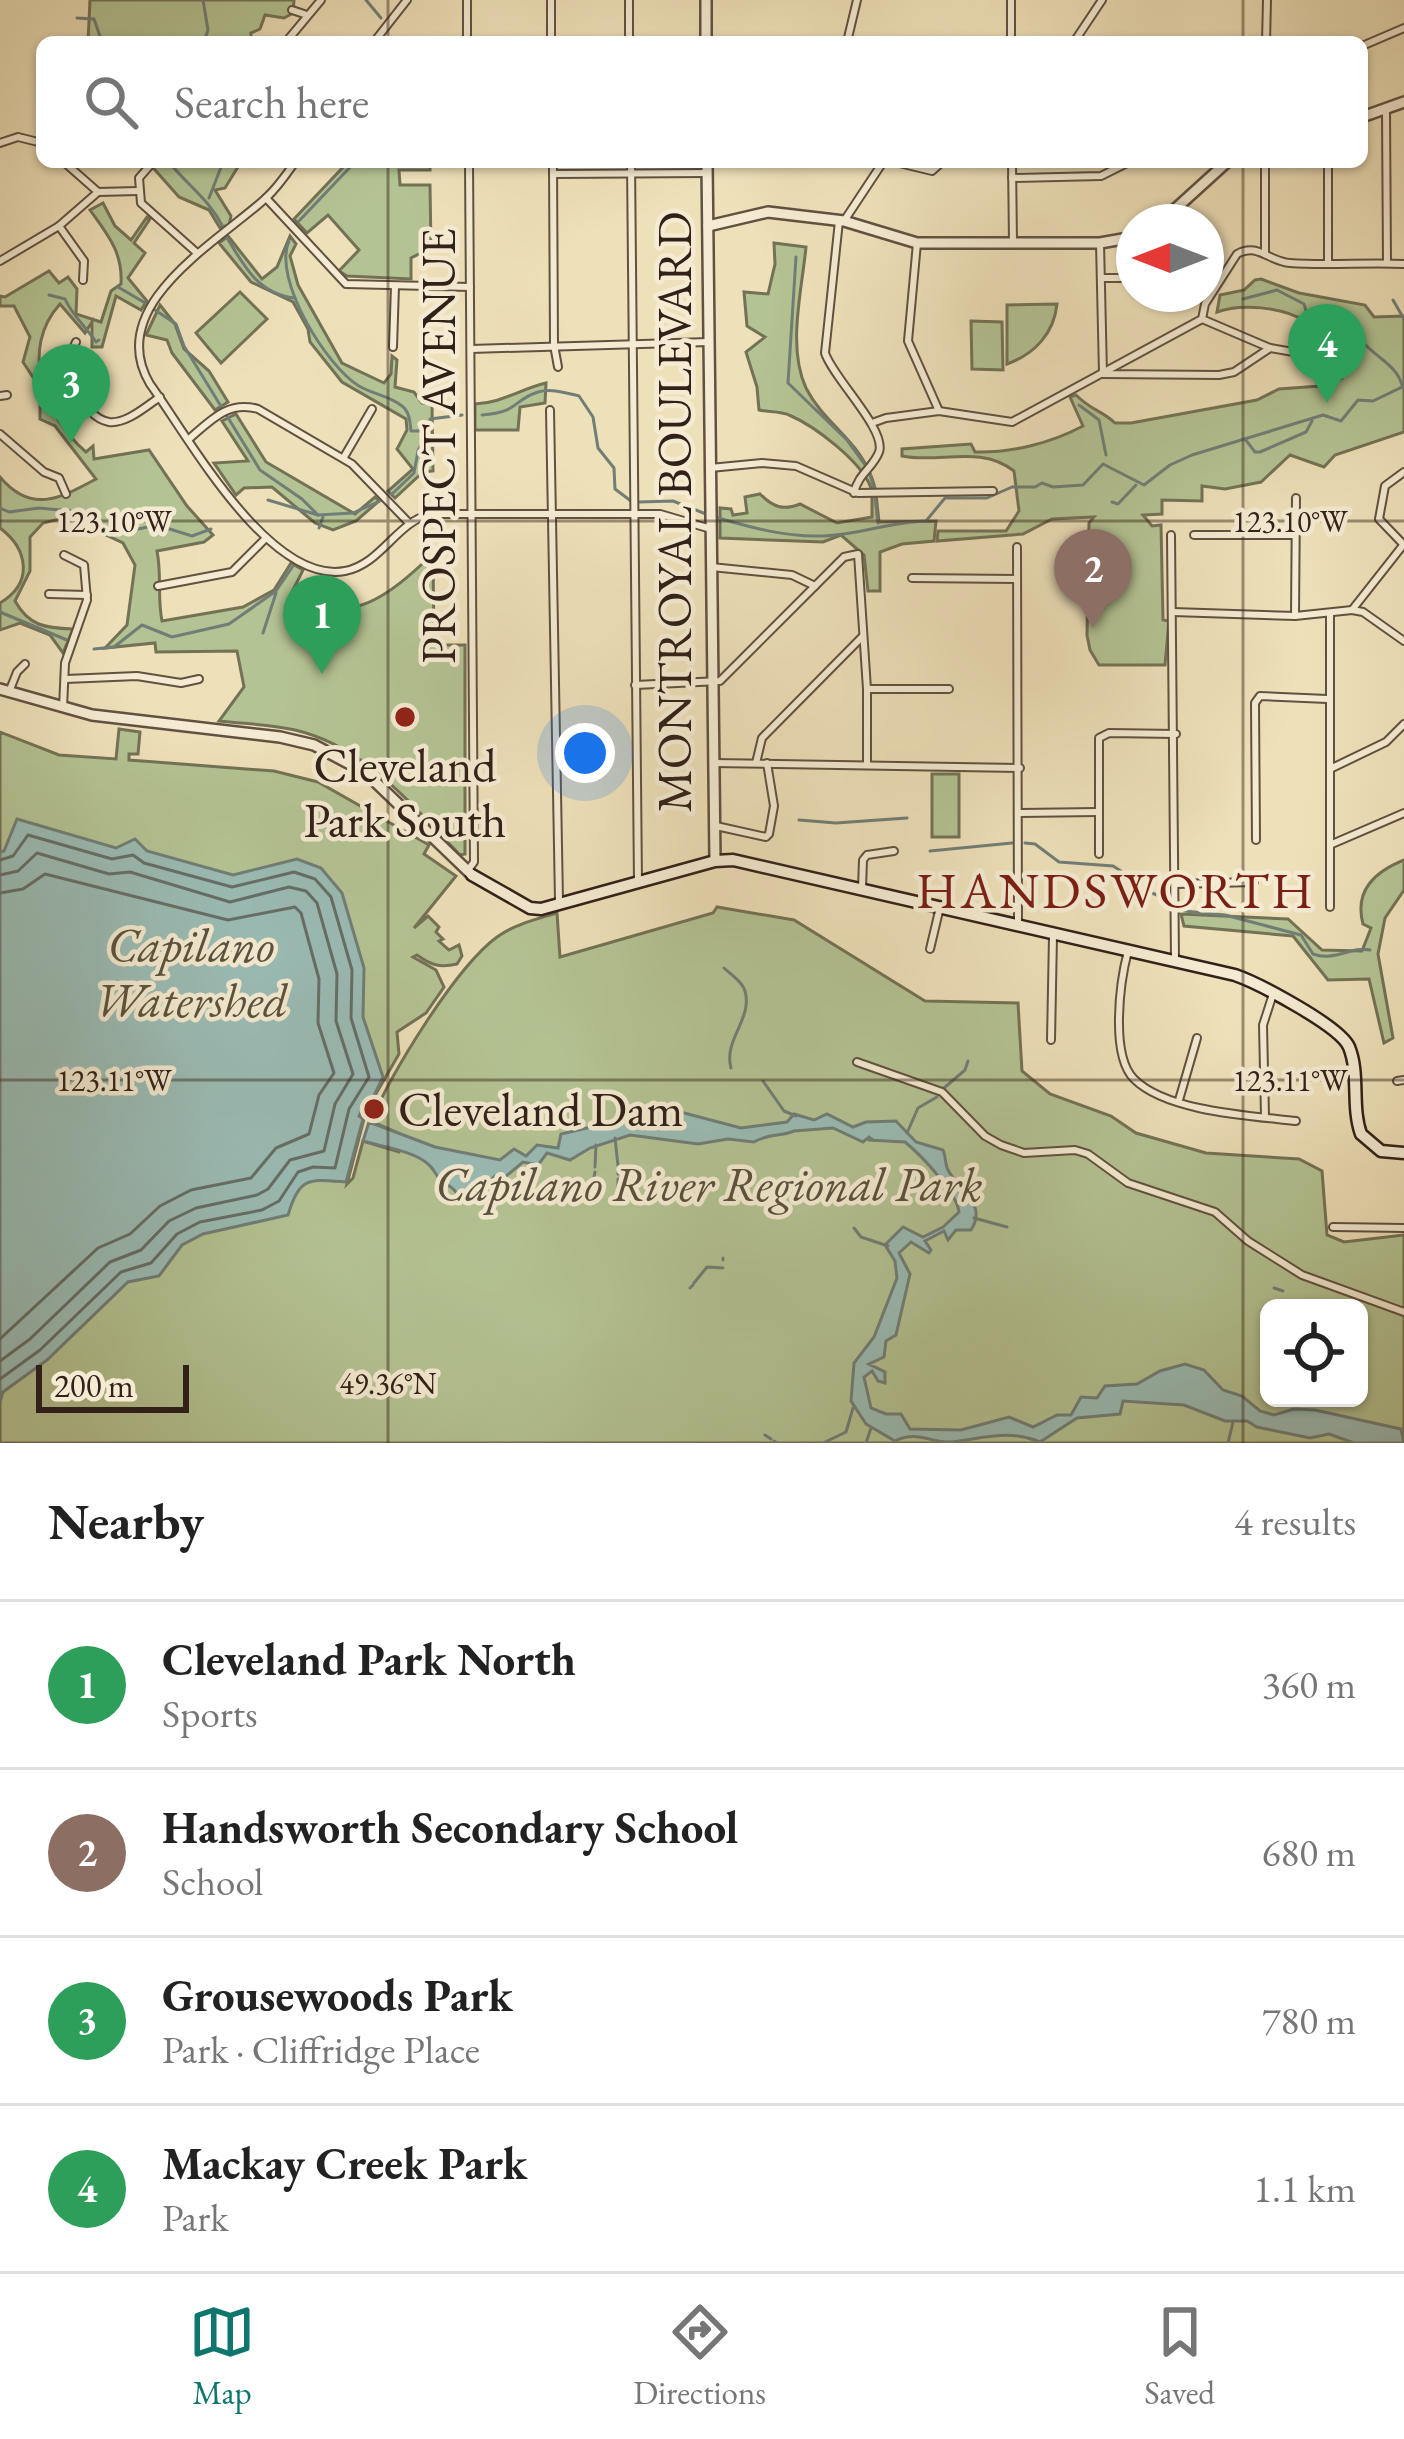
<!DOCTYPE html>
<meta charset="utf-8">
<style>
:root{--surface:#fff;--page:#f6f6f6;--text:#222;--muted:#767676;--line:#e0e0e0;--accent:#0f766e}
body{margin:0;font-family:"EB Garamond",serif;background:var(--page);color:var(--text)}
.controls{position:absolute;right:36px;bottom:36px;display:grid;overflow:hidden;border-radius:18px;box-shadow:0 3px 9px #0004}
.controls button{width:108px;height:108px;display:grid;place-items:center;padding:0;border:0;border-bottom:3px solid var(--line);background:var(--surface);color:var(--text);font:60px sans-serif}
.compass{position:absolute;left:1116px;top:204px;width:108px;height:108px;border-radius:50%;background:var(--surface);box-shadow:0 3px 9px #0004;rotate:270deg}
.scale{position:absolute;left:36px;bottom:30px;width:153px;box-sizing:border-box;padding-left:12px;border:6px solid #322119;border-top:0;font-size:33px;line-height:42px;white-space:nowrap;color:#322119;-webkit-text-stroke:9px #f4ebd2;paint-order:stroke}
.you{position:absolute;left:585px;top:753px;width:42px;height:42px;margin:-30px;border:9px solid #fff;border-radius:50%;background:#1a73e8;box-shadow:0 0 0 18px #1a73e833}
.badge{display:grid;place-items:center;width:78px;height:78px;border-radius:50%;background:var(--accent);color:#fff;font-size:39px;font-weight:700}
.pin{position:absolute;translate:-50% -99px;filter:drop-shadow(0 3px 6px #0008)}
.pin::after{content:'';position:absolute;top:63px;width:42px;height:36px;background:inherit;clip-path:polygon(0 0,100% 0,50% 100%)}
.list{margin:0;padding:0;list-style:none}
h2{display:flex;justify-content:space-between;align-items:center;height:156px;margin:0;padding:0 48px;font-size:51px}
h2 small{font-size:39px;font-weight:400;color:var(--muted)}
.list li{display:grid;grid-template-columns:78px 1fr auto;gap:36px;align-items:center;box-sizing:border-box;height:168px;padding:0 48px;border-top:3px solid var(--line)}
.list b{display:block;font-size:45px;white-space:nowrap}
.list p{margin:0;font-size:39px;white-space:nowrap;color:var(--muted)}
.list em{font-size:39px;font-style:normal;color:var(--muted)}
.icon{flex:none;width:66px;height:66px;fill:none;stroke:currentColor;stroke-width:2;stroke-linecap:round;stroke-linejoin:round}
.map{position:relative;flex:none;width:1404px;height:1443px;overflow:hidden}
.search{position:absolute;background:var(--surface);box-shadow:0 3px 9px #0004;left:36px;right:36px;top:36px;height:132px;display:flex;align-items:center;gap:30px;box-sizing:border-box;padding:0 42px;border-radius:18px;color:var(--muted);font-size:45px}
.sheet{height:828px;background:var(--surface)}
nav{display:flex;justify-content:space-around;align-items:center;box-sizing:border-box;height:168px;border-top:3px solid var(--line);background:var(--surface);font-size:33px;color:var(--muted)}
nav a{display:grid;justify-items:center;gap:6px}
nav .on{color:var(--accent)}
.map>svg:first-child{display:block}
.green{fill:#b4c393;stroke:#737256;stroke-width:3;fill-rule:evenodd}
.water{fill:#9abcb5;stroke:#707e77;stroke-width:3}
.lines{fill:none;stroke-linecap:round;stroke-linejoin:round}
.shore{stroke:#666e67;stroke-width:3}
.stream{stroke:#707e77;stroke-width:3}
.minor-casing{stroke:#615141;stroke-width:10}
.tertiary-casing{stroke:#615141;stroke-width:14}
.secondary-casing{stroke:#322119;stroke-width:15}
.minor{stroke:#f4ebd2;stroke-width:6}
.tertiary{stroke:#f4ebd2;stroke-width:9}
.secondary{stroke:#f4ebd2;stroke-width:10}
.ticks{fill:none;stroke:#322119;stroke-width:3;stroke-opacity:0.45}
.poi-dot{fill:#8f2418;stroke:#f4ebd2;stroke-width:4.5}
.labels{text-anchor:middle;dominant-baseline:central;stroke-width:9;stroke-linejoin:round;paint-order:stroke}
.street-label{font-size:48px;fill:#322119;stroke:#f4ebd2}
.poi-label{font-size:48px;fill:#322119;stroke:#f4ebd2}
.park-label{font-size:48px;font-style:italic;fill:#59523e;stroke:#f4ebd2}
.neighbourhood-label{font-size:51px;letter-spacing:3px;fill:#7a1f14;stroke:#f4ebd2}
.ticks-label{font-size:30px;text-anchor:middle;fill:#322119;stroke:#f4ebd2;stroke-width:9;stroke-linejoin:round;paint-order:stroke}
</style>
<div class="map">
<svg width="1404" height="1443" viewBox="0 0 1404 1443">
<rect width="100%" height="100%" fill="#eee0b9"/>
<filter id="stains"><feTurbulence type="fractalNoise" baseFrequency=".00167" numOctaves="4"/><feColorMatrix values="0 0 0 0 .2 0 0 0 0 .09 0 0 0 0 .02 0 0 0 .5 -.17"/></filter>
<radialGradient id="worn" r=".72"><stop offset=".6" stop-color="#630" stop-opacity="0"/><stop offset="1" stop-color="#630" stop-opacity=".3"/></radialGradient>
<g class="green">
<path d="M90 0H294L293 13 284 18 265 15 260 29 251 33V42H88Z"/>
<path d="M148 162H241L225 188 215 190 231 216 229 225 220 228 209 210 179 197Z"/>
<path d="M348 162H430V170H399L400 185H430L431 248 411 258V279L347 276 339 271 359 250 328 215 307 233 294 219Z"/>
<path d="M103 203 115 226 131 240 147 217 150 219 134 243 145 253 128 278 147 301 141 310 116 296 102 347H92V322L85 333 60 304C19 349 44 416 86 452L93 446 94 459 149 450 187 506 213 535 204 542 157 551C162 576 157 596 162 621L243 607 274 590 291 563 303 570 289 598C353 627 388 596 433 554L434 645H465V854L460 855C411 805 367 747 295 730 270 724 244 724 219 721L244 687 237 651 156 652 155 643 105 648 127 625 135 565 123 543 67 517 43 523 30 537V571L15 601C29 626 45 628 73 629L63 653 50 635 20 623 0 630V603C34 583 28 549 0 528V477C31 514 59 499 96 479L55 426 40 419V388L23 362 30 337 14 306H0V296L5 297 49 271 59 283 68 277 77 289 76 314 101 322 111 291 121 284C123 252 107 234 90 210Z"/>
<path d="M228 236 262 279 277 267 290 236 296 244 290 256 298 285 342 363 384 383 391 374 392 356 397 360 395 387 414 392 422 403H432L433 471 423 472 395 498 388 491 413 469 397 449 407 430 406 419 342 382 310 342 308 329 293 302 251 282 219 243Z"/>
<path d="M774 243 806 247C802 290 787 347 806 388 825 426 864 442 875 488H871C862 462 815 426 789 415 781 411 768 412 759 410L757 387 746 352 765 337 747 326 744 292 768 294 775 264Z"/>
<path d="M1261 279 1299 293 1365 305 1374 317 1404 316V432L1335 455 1324 467 1290 455 1261 482 1225 489 1202 486V501L1162 500V514L1143 515 1152 526 1161 525 1163 620 1169 621 1165 665H1099L1090 650 1087 635 1089 523 1094 517 1052 519 1023 534 937 541 938 531H1006L1019 511 1014 471C980 444 939 464 902 456V449L971 444 975 452C1012 453 1051 443 1083 426L1070 397 1076 395C1092 411 1101 410 1115 423H1131L1257 400 1279 389 1320 386 1342 378 1337 347C1326 339 1316 328 1305 321 1282 307 1241 303 1217 312L1220 295 1244 290 1255 280Z"/>
<path d="M240 292 267 319 221 363 196 333Z"/>
<path d="M1057 304C1054 333 1035 354 1007 364V305Z"/>
<path d="M160 305 175 324 184 349 209 371 228 402 215 410 172 353 167 340 146 335Z"/>
<path d="M971 321 1002 322 1003 370 972 369Z"/>
<path d="M546 383 545 403 520 407 518 430H475V404C502 403 520 389 546 383Z"/>
<path d="M236 414 266 462 355 514 375 497 379 501 356 521 333 530 315 523 272 487 244 488 236 495 214 463 248 461 222 421Z"/>
<path d="M872 493 876 494 879 522 936 521 934 541 902 544 880 552V591H868L864 555 841 535 823 542 720 538V508L731 509 733 515 747 513 745 497 760 494C773 507 783 511 800 504L837 523 872 517Z"/>
<path d="M119 729 140 732 138 754H129V760L274 771 318 782 429 845 424 854 456 876 414 928 428 916 439 927 436 932 443 939 439 941 449 950 459 945 462 956 457 964C439 968 431 965 417 955L413 957 436 970 444 987 426 1013 397 1032 399 1054 366 1111 347 1184 353 1178 363 1141 399 1152 405 1136 371 1121C392 1072 455 968 497 937 515 924 537 919 557 913L560 957 713 913 717 907 794 920 925 1001 1018 1003 1022 1071 1050 1094 1111 1116 1136 1133 1206 1153 1299 1159 1322 1171 1327 1235 1344 1242 1404 1235V1443H0V732L59 755 116 759ZM1269 1308H1359V1398H1269Z"/>
<rect x="932" y="774" width="27" height="63"/>
<path d="M1404 860V890L1385 918 1378 954 1393 1038 1384 1043 1369 979 1328 980 1293 936 1184 926 1181 914 1288 919 1322 950 1362 951 1371 928 1363 924C1354 890 1375 872 1404 860Z"/>
</g>
<g class="water">
<path d="M17 819 116 848 135 839 147 851 233 875 297 859 321 868 342 893 364 968 363 1017 383 1077 366 1112 362 1110 359 1116 363 1119 346 1182C309 1179 300 1176 288 1215L203 1234 182 1245 159 1276 128 1282 47 1360 3 1392 0 1402V852L4 851Z"/>
<path d="M669 1109 741 1128 787 1122 794 1114 814 1120 827 1114 853 1127 866 1122 896 1121 916 1142 943 1150C946 1157 945 1164 948 1170 959 1191 988 1204 971 1230H956L948 1240 944 1231 925 1241 931 1250 929 1253 911 1242 899 1253 910 1274 896 1335 886 1341 884 1357 869 1364 885 1372V1383L878 1381 872 1371 864 1377 871 1408 886 1414H901L910 1429 961 1430 1009 1417 1033 1427 1057 1415H1071L1081 1397 1097 1398 1105 1386 1137 1384 1160 1371 1185 1364 1204 1370 1223 1390 1242 1396 1260 1411 1274 1415 1294 1409 1315 1410 1401 1429 1404 1443H1354L1329 1434 1310 1438 1257 1427 1247 1421H1225L1184 1405 1123 1401 1120 1414 1077 1418 1040 1442C1009 1429 985 1438 952 1442 930 1443 917 1430 895 1441L866 1424 851 1401 854 1363 874 1337 897 1278 895 1261 885 1245 903 1227 923 1237 943 1227 959 1212C957 1193 922 1156 905 1142L868 1140 872 1139 869 1137 863 1142 833 1128 794 1131C780 1137 769 1133 754 1142L728 1139 698 1144 630 1135 590 1148 570 1160 547 1153 538 1165 523 1162 505 1177 495 1176 472 1197 462 1200C457 1191 451 1187 441 1180 436 1176 434 1169 429 1165 415 1151 383 1147 363 1141L369 1122 435 1147 500 1160 514 1149 526 1156 537 1145 558 1148 561 1134Z"/>
</g>
<g class="lines">
<g class="shore">
<path d="M0 860 13 856 28 835 112 859 133 855 144 863 232 887 294 872 315 879 331 897 352 970 351 1018 369 1077 349 1109 335 1168 313 1167 298 1172 279 1201 262 1210 200 1222 177 1234 151 1263 121 1272 40 1350 0 1379"/>
<path d="M0 875 18 871 37 853 109 874 130 872 230 902 289 887 306 891 317 903 337 974 336 1021 353 1074 335 1104 324 1151 290 1160 268 1189 257 1195 196 1208 169 1221 141 1250 110 1262 30 1339 0 1361"/>
<path d="M0 893 23 889 45 874 228 920 295 907 301 913 319 979 318 1023 334 1073 319 1095 309 1134 276 1148 251 1178 191 1190 160 1206 130 1234 98 1248 0 1339"/>
</g>
<g class="stream">
<path d="M203 0 208 30 204 42"/>
<path d="M366 0 381 18"/>
<path d="M77 18 94 19 102 42"/>
<path d="M388 39 390 42"/>
<path d="M169 162C188 186 209 199 223 227"/>
<path d="M209 198 223 162"/>
<path d="M299 221 355 162"/>
<path d="M226 236C244 266 258 294 295 298"/>
<path d="M289 241C272 279 327 367 359 386 372 394 390 396 402 406 410 412 410 423 411 431H428L430 419 462 415"/>
<path d="M796 257 788 383 847 440 866 466"/>
<path d="M118 287 147 304"/>
<path d="M49 295 65 299C72 315 86 327 96 342L99 340"/>
<path d="M1243 299 1277 290 1304 304 1306 311 1336 320 1345 330 1356 332C1368 355 1396 362 1402 385"/>
<path d="M1393 300 1404 319"/>
<path d="M155 310 176 324 184 346 260 470 302 499 318 515"/>
<path d="M1079 405 1099 420 1106 455"/>
<path d="M482 415C520 412 511 401 538 392 551 388 566 393 579 396L593 417 598 448 614 468 615 489 631 501"/>
<path d="M1245 439 1255 452H1260L1306 432 1312 421"/>
<path d="M869 471 874 488"/>
<path d="M392 494 414 473 418 451 428 431"/>
<path d="M875 497 878 523"/>
<path d="M268 500 318 515 353 513 380 501"/>
<path d="M639 502 673 501 706 514"/>
<path d="M1112 502 1118 504 1136 485"/>
<path d="M0 508 9 512 39 508 71 511 115 534 157 525 192 536 211 529"/>
<path d="M715 517C749 527 785 537 820 536 854 536 889 522 926 521L945 498H987L1012 487H1035L1042 483 1053 487 1083 485 1103 464 1144 485 1170 465 1192 455 1323 415 1341 421 1358 400 1373 401 1404 386"/>
<path d="M319 528 323 517"/>
<path d="M0 612 67 640"/>
<path d="M263 633 276 593"/>
<path d="M94 649 114 647 142 625 172 637 229 624 276 591 293 566"/>
<path d="M799 820 836 823 907 818"/>
<path d="M1025 843 1035 844 1059 862 1113 866 1121 871"/>
<path d="M930 851 1012 843"/>
<path d="M1152 893 1167 899"/>
<path d="M1184 911 1225 915 1301 935 1313 954C1335 962 1350 946 1370 950"/>
<path d="M724 968C731 975 742 981 745 991 753 1019 723 1040 731 1068"/>
<path d="M763 1081 784 1111 796 1116"/>
<path d="M944 1088 965 1070 968 1061"/>
<path d="M907 1133 918 1108 937 1097"/>
<path d="M615 1138 618 1166"/>
<path d="M595 1167 596 1145"/>
<path d="M618 1174V1169"/>
<path d="M592 1187 595 1172"/>
<path d="M618 1189V1179"/>
<path d="M974 1218 1007 1227"/>
<path d="M854 1228 861 1237 888 1246"/>
<path d="M723 1258V1260"/>
<path d="M694 1283 707 1267 723 1268"/>
<path d="M690 1288 693 1285"/>
<path d="M1274 1288 1283 1291"/>
<path d="M765 1435 771 1439"/>
<path d="M774 1441 777 1443"/>
<path d="M823 1443 846 1432 853 1408"/>
<path d="M866 1443 871 1428"/>
<path d="M1228 1443 1233 1422"/>
</g>
<g class="minor-casing">
<g id="minor">
<path d="M467 0V42"/>
<path d="M551 0V42"/>
<path d="M629 0V42"/>
<path d="M1011 0V42"/>
<path d="M292 10 307 15"/>
<path d="M286 42 321 0"/>
<path d="M374 42 407 0"/>
<path d="M847 42 857 0"/>
<path d="M1074 42 1102 0"/>
<path d="M1266 42 1267 0"/>
<path d="M1362 46 1404 28"/>
<path d="M1386 111 1387 263"/>
<path d="M0 143 18 137 42 143"/>
<path d="M64 162 98 192 138 191"/>
<path d="M153 162 139 178 141 203 197 253"/>
<path d="M295 162C286 175 278 187 266 198 218 242 103 305 150 384 188 436 269 585 345 571 381 564 396 523 430 514H660L711 529"/>
<path d="M553 162 554 345 558 367"/>
<path d="M631 162 638 883"/>
<path d="M895 162 932 171 942 162"/>
<path d="M1012 162 1013 242"/>
<path d="M1328 165V263"/>
<path d="M553 174 707 173"/>
<path d="M1012 178 1101 176 1129 162"/>
<path d="M266 198 346 284 470 287"/>
<path d="M839 221 825 353C833 378 887 430 879 452 873 468 858 474 854 493"/>
<path d="M844 221 883 162"/>
<path d="M59 226 84 261 83 280"/>
<path d="M917 243 908 341 939 411"/>
<path d="M1100 243 1103 374 1219 375 1234 372 1270 348"/>
<path d="M1265 254V162"/>
<path d="M0 261 59 226 98 192"/>
<path d="M1102 278H1134"/>
<path d="M1202 319 1270 348 1316 356"/>
<path d="M76 342C63 364 80 417 109 422 127 424 146 406 160 397"/>
<path d="M393 347 395 286"/>
<path d="M471 349 709 342"/>
<path d="M0 396 7 395"/>
<path d="M550 410 559 901"/>
<path d="M872 423 886 418 939 411 1012 422 1202 319 1205 304 1237 254C1258 242 1269 262 1290 263 1328 266 1366 262 1404 264"/>
<path d="M0 434 44 472 59 478 66 494"/>
<path d="M189 439C210 421 228 400 258 409L352 464 409 523"/>
<path d="M344 457 372 409"/>
<path d="M710 468 762 463 796 466 858 493 993 491"/>
<path d="M1404 472 1385 486 1379 519 1404 545"/>
<path d="M1171 535 1175 960"/>
<path d="M1194 535H1295"/>
<path d="M1017 547 1018 925"/>
<path d="M711 567 792 575 815 586"/>
<path d="M912 578 1016 579"/>
<path d="M158 586 232 572 266 538"/>
<path d="M49 594 87 595"/>
<path d="M1352 610 1404 544"/>
<path d="M1352 610 1363 612 1404 641"/>
<path d="M1173 612 1295 616 1352 610"/>
<path d="M1295 616 1296 498"/>
<path d="M66 679 137 676 181 683 199 679"/>
<path d="M635 685 720 681 844 557 858 554 867 689V765"/>
<path d="M867 689H949"/>
<path d="M9 692 17 672 25 664"/>
<path d="M63 708 65 663 87 600 84 565 64 555"/>
<path d="M713 763 1020 768"/>
<path d="M756 763 762 738 863 636"/>
<path d="M1332 768 1386 742 1404 724"/>
<path d="M1020 813 1097 812"/>
<path d="M716 826 766 837 769 834 774 806 767 763"/>
<path d="M1256 840 1255 703 1260 696 1327 699"/>
<path d="M1332 844 1404 813"/>
<path d="M1099 854V738L1109 733 1176 734"/>
<path d="M468 870 474 862 469 162"/>
<path d="M1176 884 1254 882"/>
<path d="M862 888 863 860 867 855 894 851"/>
<path d="M1330 907V614"/>
<path d="M930 949 940 907"/>
<path d="M1128 951C1120 981 1110 1055 1134 1079 1167 1112 1253 1116 1296 1121"/>
<path d="M1051 1040 1053 936"/>
<path d="M857 1062 942 1092 985 1136 1001 1145 1024 1153 1075 1150 1088 1154 1128 1183 1215 1212 1248 1241 1302 1275 1404 1312"/>
<path d="M1397 1081 1404 1080"/>
<path d="M1179 1100 1197 1038"/>
<path d="M1265 1117 1263 1025 1273 994"/>
<path d="M1333 1227 1404 1228"/>
</g>
</g>
<g class="tertiary-casing">
<g id="tertiary">
<path d="M706 42V0"/>
<path d="M1362 117 1404 102"/>
<path d="M707 162 715 861"/>
<path d="M1161 222 1227 162"/>
<path d="M708 226 768 212 844 221 917 243H1100L1134 237"/>
<path d="M0 689 92 715 280 737 314 745 365 772 472 875"/>
</g>
</g>
<g class="secondary-casing">
<path id="secondary" d="M472 875 530 908 541 909 715 861 733 860 1235 975C1258 983 1340 1026 1349 1047 1360 1074 1351 1106 1361 1134L1381 1151 1404 1153"/>
</g>
<use href="#minor" class="minor"/>
<use href="#tertiary" class="tertiary"/>
<use href="#secondary" class="secondary"/>
</g>
<path class="ticks" d="M388 0V42M1243 0V42M388 162V1443M1243 162V1443M0 521H1404M0 1080H1404"/>
<g class="poi-dot">
<circle cx="405" cy="717" r="12"/>
<circle cx="374" cy="1109" r="12"/>
</g>
<g class="labels">
<g class="street-label">
<text transform="translate(438 446) rotate(-90)">PROSPECT AVENUE</text>
<text transform="translate(674 512) rotate(-90)">MONTROYAL BOULEVARD</text>
</g>
<g class="poi-label">
<text x="405" y="765">Cleveland<tspan x="405" dy="55">Park South</tspan></text>
<text x="398" y="1109" text-anchor="start">Cleveland Dam</text>
</g>
<g class="park-label">
<text x="191" y="945">Capilano<tspan x="191" dy="55">Watershed</tspan></text>
<text x="709" y="1184">Capilano River Regional Park</text>
</g>
<g class="neighbourhood-label">
<text x="1116" y="890">HANDSWORTH</text>
</g>
</g>
<g class="ticks-label">
<text x="1290" y="532">123.10°W</text>
<text x="114" y="532">123.10°W</text>
<text x="1290" y="1091">123.11°W</text>
<text x="114" y="1091">123.11°W</text>
<text x="388" y="1394">49.36°N</text>
</g>
<rect width="100%" height="100%" filter="url(#stains)"/>
<rect width="100%" height="100%" fill="url(#worn)"/>
</svg>
<div class="controls">
<button><svg class="icon" aria-label="locate" viewBox="0 0 24 24"><circle cx="12" cy="12" r="6"/><path d="M12 2v4M12 18v4M2 12h4M18 12h4"/></svg></button>
</div>
<svg class="compass" viewBox="-18 -18 36 36"><path d="M0-13l5 13h-10z" fill="#e53935"/><path d="M0 13l5-13h-10z" fill="#767676"/></svg>
<div class="scale">200 m</div>
<div class="you"></div>
<div class="pin badge" style="left:322px;top:674px;background:#2e9e5b">1</div>
<div class="pin badge" style="left:1093px;top:628px;background:#8d6e63">2</div>
<div class="pin badge" style="left:71px;top:443px;background:#2e9e5b">3</div>
<div class="pin badge" style="left:1327px;top:403px;background:#2e9e5b">4</div>
<div class="search"><svg class="icon" aria-label="search" viewBox="0 0 24 24"><circle cx="10" cy="10" r="6"/><path d="M15 15l6 6"/></svg>Search here</div>
</div>
<section class="sheet">
<h2>Nearby<small>4 results</small></h2>
<ul class="list">
<li><span class="badge" style="background:#2e9e5b">1</span><div><b>Cleveland Park North</b><p>Sports</p></div><em>360 m</em></li>
<li><span class="badge" style="background:#8d6e63">2</span><div><b>Handsworth Secondary School</b><p>School</p></div><em>680 m</em></li>
<li><span class="badge" style="background:#2e9e5b">3</span><div><b>Grousewoods Park</b><p>Park · Cliffridge Place</p></div><em>780 m</em></li>
<li><span class="badge" style="background:#2e9e5b">4</span><div><b>Mackay Creek Park</b><p>Park</p></div><em>1.1 km</em></li>
</ul>
</section>
<nav>
<a class="on"><svg class="icon" aria-label="map" viewBox="0 0 24 24"><path d="M3 6l6-2 6 2 6-2v14l-6 2-6-2-6 2zM9 4v14M15 6v14"/></svg>Map</a>
<a><svg class="icon" aria-label="directions" viewBox="0 0 24 24"><path d="M12 3l9 9-9 9-9-9zM9 14v-3h6M13 9l2 2-2 2"/></svg>Directions</a>
<a><svg class="icon" aria-label="saved" viewBox="0 0 24 24"><path d="M7 4h10v16l-5-4-5 4z"/></svg>Saved</a>
</nav>
